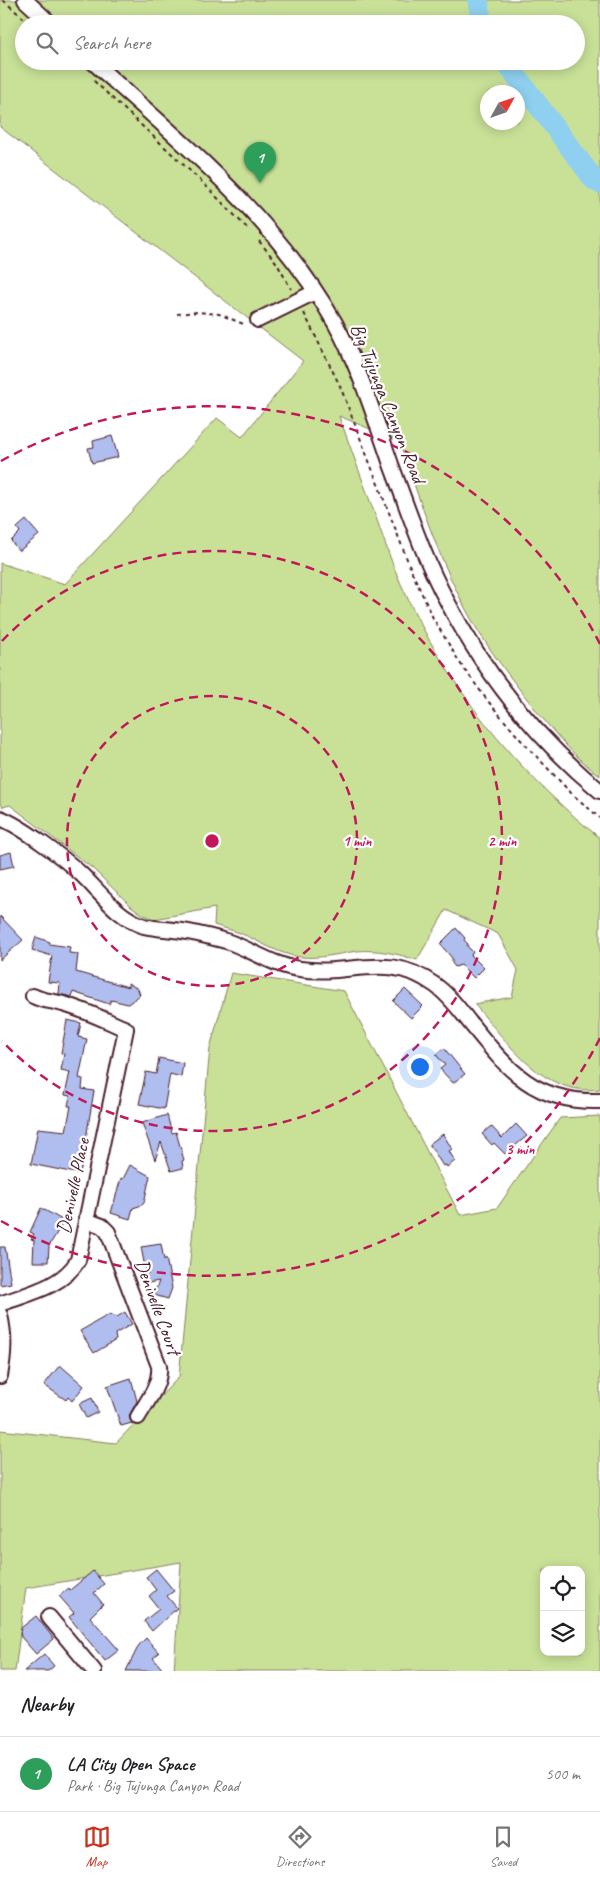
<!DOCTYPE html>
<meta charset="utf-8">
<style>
:root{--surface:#fff;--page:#f6f6f6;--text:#202124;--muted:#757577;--line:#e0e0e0;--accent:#c8321e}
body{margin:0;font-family:Caveat,sans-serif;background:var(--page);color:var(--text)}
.controls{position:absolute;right:15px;bottom:15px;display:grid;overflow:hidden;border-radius:10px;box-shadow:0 2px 12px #0003}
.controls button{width:45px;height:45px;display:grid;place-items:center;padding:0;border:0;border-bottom:1px solid var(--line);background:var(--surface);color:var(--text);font:25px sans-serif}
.compass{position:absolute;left:480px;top:85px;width:45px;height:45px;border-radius:50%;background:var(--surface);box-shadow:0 2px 12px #0003;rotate:50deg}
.you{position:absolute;left:419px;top:1066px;width:18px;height:18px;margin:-12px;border:4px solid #fff;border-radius:50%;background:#1a73e8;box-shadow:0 0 0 8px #1a73e833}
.badge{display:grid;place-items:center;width:32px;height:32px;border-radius:50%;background:var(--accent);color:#fff;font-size:16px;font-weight:700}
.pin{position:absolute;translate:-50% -41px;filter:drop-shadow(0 1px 2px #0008)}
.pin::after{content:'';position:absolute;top:26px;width:18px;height:15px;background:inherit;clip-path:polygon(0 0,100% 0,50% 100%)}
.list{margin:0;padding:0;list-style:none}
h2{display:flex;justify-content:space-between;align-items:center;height:65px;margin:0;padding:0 20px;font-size:21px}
h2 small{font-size:16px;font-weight:400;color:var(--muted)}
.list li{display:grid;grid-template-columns:32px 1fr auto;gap:15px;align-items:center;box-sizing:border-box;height:75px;padding:0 20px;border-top:1px solid var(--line)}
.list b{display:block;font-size:19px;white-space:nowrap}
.list p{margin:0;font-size:16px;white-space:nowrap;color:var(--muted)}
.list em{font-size:16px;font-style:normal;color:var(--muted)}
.icon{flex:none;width:28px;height:28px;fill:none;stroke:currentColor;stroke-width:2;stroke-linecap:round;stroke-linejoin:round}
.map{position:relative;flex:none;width:600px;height:1671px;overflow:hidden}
.search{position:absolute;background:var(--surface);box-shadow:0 2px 12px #0003;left:15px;right:15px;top:15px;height:55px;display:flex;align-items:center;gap:12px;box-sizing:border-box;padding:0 18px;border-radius:28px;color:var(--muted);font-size:19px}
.sheet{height:140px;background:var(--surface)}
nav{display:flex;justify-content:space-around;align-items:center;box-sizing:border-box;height:70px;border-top:1px solid var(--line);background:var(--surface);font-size:14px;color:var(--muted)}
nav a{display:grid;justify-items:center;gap:2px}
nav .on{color:var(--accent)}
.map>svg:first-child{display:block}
.green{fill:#c8e197;stroke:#898061;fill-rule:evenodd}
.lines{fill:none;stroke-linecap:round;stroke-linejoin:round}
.river{stroke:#8fcff0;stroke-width:21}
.building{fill:#afbeee;stroke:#4a1f2b}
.minor-casing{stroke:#4a1f2b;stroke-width:18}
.path{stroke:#4a1f2b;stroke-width:2;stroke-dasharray:4 4;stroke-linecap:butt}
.minor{stroke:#fff;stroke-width:14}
.ring{fill:none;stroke:#c2185b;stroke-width:2.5;stroke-dasharray:9 6}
.labels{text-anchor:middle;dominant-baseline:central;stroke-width:4.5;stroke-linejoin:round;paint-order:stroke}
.street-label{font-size:20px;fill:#4a1f2b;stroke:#fff}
.centre{fill:#c2185b;stroke:#fff;stroke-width:2.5}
.ring-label{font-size:15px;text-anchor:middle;font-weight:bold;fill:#c2185b;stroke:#fff;stroke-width:4.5;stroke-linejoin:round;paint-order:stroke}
</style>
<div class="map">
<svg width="600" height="1671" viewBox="0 0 600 1671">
<rect width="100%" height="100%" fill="#fff"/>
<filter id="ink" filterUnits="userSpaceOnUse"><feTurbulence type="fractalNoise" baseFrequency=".02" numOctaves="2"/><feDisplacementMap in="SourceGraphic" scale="10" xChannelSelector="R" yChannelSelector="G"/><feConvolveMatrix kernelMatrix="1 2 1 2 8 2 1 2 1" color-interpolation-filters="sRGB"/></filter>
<g filter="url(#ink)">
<g class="green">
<path d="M0 0H600V776C577 759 557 736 539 714 518 688 498 662 480 634 443 574 422 506 399 441L339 416C352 452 365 487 378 523 385 543 392 564 401 584 446 684 513 769 600 838V1089C542 1097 508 1042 474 1004L512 997 518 970 498 934 446 910 417 960C398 954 378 949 357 951 338 954 320 959 300 957 278 954 261 942 240 933 232 930 223 928 214 925L215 908 154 919 142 914 131 906 92 868 10 805 3 807 0 803V563L65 584 217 418 242 437 303 361 0 127ZM24 24H576V61H24ZM488 92H518V122H488Z"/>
<path d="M231 973 344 991 460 1215 497 1208 560 1118 600 1116V1671H174L181 1562 26 1588 15 1671H0V1430L116 1443 179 1377 210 1048ZM544 1570H581V1652H544Z"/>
</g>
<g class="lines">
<g class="river">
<path d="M478 0 481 18 484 24"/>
<path d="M505 61 595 181 600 183"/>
</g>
</g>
<g class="building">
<path d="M112 436 118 457 92 463 88 448 94 447 93 441Z"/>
<path d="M26 520 39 535 19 551 11 541 20 532 17 528Z"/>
<path d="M11 852 14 866 0 869V855Z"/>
<path d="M0 916 23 940 0 960Z"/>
<path d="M456 928 465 938 464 940 468 944 467 946 473 952 471 955 484 968 474 978 461 965 455 967 452 963V958L440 944Z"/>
<path d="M36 937 50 942 49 944 70 947 69 953 78 954 76 972 128 987V983L138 989 140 995 128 1004 111 1000 109 1004 73 992 72 997 59 994 60 983 48 982 52 956 32 950Z"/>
<path d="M405 989 423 1006 411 1018 393 1001Z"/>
<path d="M67 1020 81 1023 78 1037 87 1039 79 1078 83 1079 82 1089 94 1091 80 1174 31 1164 38 1128 66 1131 71 1106H68L70 1096 65 1095 70 1072 61 1070 64 1054 61 1053Z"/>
<path d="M444 1048 465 1074 453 1083 440 1069 445 1065 436 1055Z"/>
<path d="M159 1058 183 1063 181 1077 170 1074 164 1109 139 1104 146 1072 156 1074Z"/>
<path d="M167 1115 172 1133 176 1132 184 1160 182 1161 183 1168 171 1171 161 1142 155 1160 142 1123Z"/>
<path d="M516 1124 527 1136 505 1154 494 1143 492 1145 482 1134 491 1126 502 1138Z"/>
<path d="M443 1134 452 1149 449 1151 455 1161 447 1167 446 1165 443 1166 429 1144Z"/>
<path d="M130 1165 150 1176 144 1203 142 1205 133 1208 130 1219 111 1213 121 1178 123 1179Z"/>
<path d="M41 1208 64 1221 49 1246 48 1262H33L34 1240 31 1239 34 1234 30 1232Z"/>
<path d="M161 1244 164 1260 166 1258 172 1288 168 1299 154 1295 159 1281 148 1283 141 1247Z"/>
<path d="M0 1247H5L11 1283 0 1285Z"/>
<path d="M125 1312 132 1324 115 1334 116 1340 94 1353 80 1331 110 1314 117 1317Z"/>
<path d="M60 1365 84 1386 72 1401 68 1397 66 1400 44 1385Z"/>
<path d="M131 1378 137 1401 129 1416 132 1423 121 1426 107 1386Z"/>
<path d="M92 1398 98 1412 86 1418 79 1404Z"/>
<path d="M156 1569 174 1591 167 1596 177 1608 152 1631 144 1621 159 1609 149 1596 156 1590 146 1577Z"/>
<path d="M93 1571 104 1584 94 1593 103 1604 90 1617 119 1650 105 1661 69 1617 74 1613 59 1596 69 1588 70 1590Z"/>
<path d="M36 1616 54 1639 36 1654 21 1637 20 1632 21 1628Z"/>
<path d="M146 1638 159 1653 153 1658 164 1671H126L139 1645Z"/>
<path d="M44 1654 54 1666 48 1671H24Z"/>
</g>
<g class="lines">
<g class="minor-casing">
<g id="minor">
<path d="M25 0 51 24"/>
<path d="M92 61C180 141 276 218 335 323 360 368 375 419 392 467 409 512 424 559 447 601 485 674 537 739 600 791"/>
<path d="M258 320 315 292"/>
<path d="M0 818C20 825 65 859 81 874 101 893 117 917 144 926 157 929 169 929 182 931 197 933 211 937 226 941 251 949 273 966 300 969 351 977 386 950 435 985 449 995 460 1010 471 1024 509 1071 535 1103 600 1101"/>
<path d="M86 1220 102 1226 108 1232 159 1366C161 1385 147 1401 138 1417"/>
<path d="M0 1304C27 1294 63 1287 78 1260L126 1029C105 1020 85 1010 63 1004 51 1000 45 1002 33 996"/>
<path d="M0 1315C5 1337 4 1354 0 1376"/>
<path d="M49 1617 94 1671"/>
</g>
</g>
<g class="path">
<path d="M3 0 30 24"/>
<path d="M71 61 83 71"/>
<path d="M94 81 201 181 249 230"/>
<path d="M259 241 276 262 291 289"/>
<path d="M304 313 340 386 412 572 433 618 460 663 487 700 520 739 572 794 600 818"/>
<path d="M177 314 198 312 219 314 246 325"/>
</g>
<use href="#minor" class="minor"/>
</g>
</g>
<g class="ring">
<circle cx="212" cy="841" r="145"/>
<path d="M2 641A290 290 0 1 1 2 1041"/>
<path d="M600 1038A435 435 0 0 1 1 1221M1 461A435 435 0 0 1 600 644"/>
</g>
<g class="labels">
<g class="street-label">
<text transform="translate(388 403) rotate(68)">Big Tujunga Canyon Road</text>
<text transform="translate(73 1186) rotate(-78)">Denivelle Place</text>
<text transform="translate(158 1307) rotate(70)">Denivelle Court</text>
</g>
</g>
<circle cx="212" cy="841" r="8" class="centre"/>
<g class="ring-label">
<text x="357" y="846">1 min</text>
<text x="502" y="846">2 min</text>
<text x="520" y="1154">3 min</text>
</g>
</svg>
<div class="controls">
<button><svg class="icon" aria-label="locate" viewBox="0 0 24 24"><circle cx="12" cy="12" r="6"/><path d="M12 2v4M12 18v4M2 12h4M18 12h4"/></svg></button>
<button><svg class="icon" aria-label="layers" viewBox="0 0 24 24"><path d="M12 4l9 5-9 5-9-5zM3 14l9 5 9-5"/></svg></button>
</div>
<svg class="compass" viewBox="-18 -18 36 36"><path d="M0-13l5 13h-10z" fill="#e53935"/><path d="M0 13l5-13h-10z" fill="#757577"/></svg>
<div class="you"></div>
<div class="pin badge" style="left:260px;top:183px;background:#2e9e5b">1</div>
<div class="search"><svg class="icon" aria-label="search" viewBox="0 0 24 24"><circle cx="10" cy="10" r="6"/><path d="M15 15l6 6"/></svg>Search here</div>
</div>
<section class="sheet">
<h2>Nearby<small></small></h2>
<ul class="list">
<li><span class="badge" style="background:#2e9e5b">1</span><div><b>LA City Open Space</b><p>Park · Big Tujunga Canyon Road</p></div><em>500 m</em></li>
</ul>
</section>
<nav>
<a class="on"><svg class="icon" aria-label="map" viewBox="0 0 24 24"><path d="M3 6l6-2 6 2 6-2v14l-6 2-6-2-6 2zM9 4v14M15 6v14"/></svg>Map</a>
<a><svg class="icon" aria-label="directions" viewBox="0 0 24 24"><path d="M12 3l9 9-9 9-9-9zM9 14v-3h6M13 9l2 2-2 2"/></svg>Directions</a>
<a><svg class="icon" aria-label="saved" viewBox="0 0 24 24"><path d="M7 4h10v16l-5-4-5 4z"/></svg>Saved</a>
</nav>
